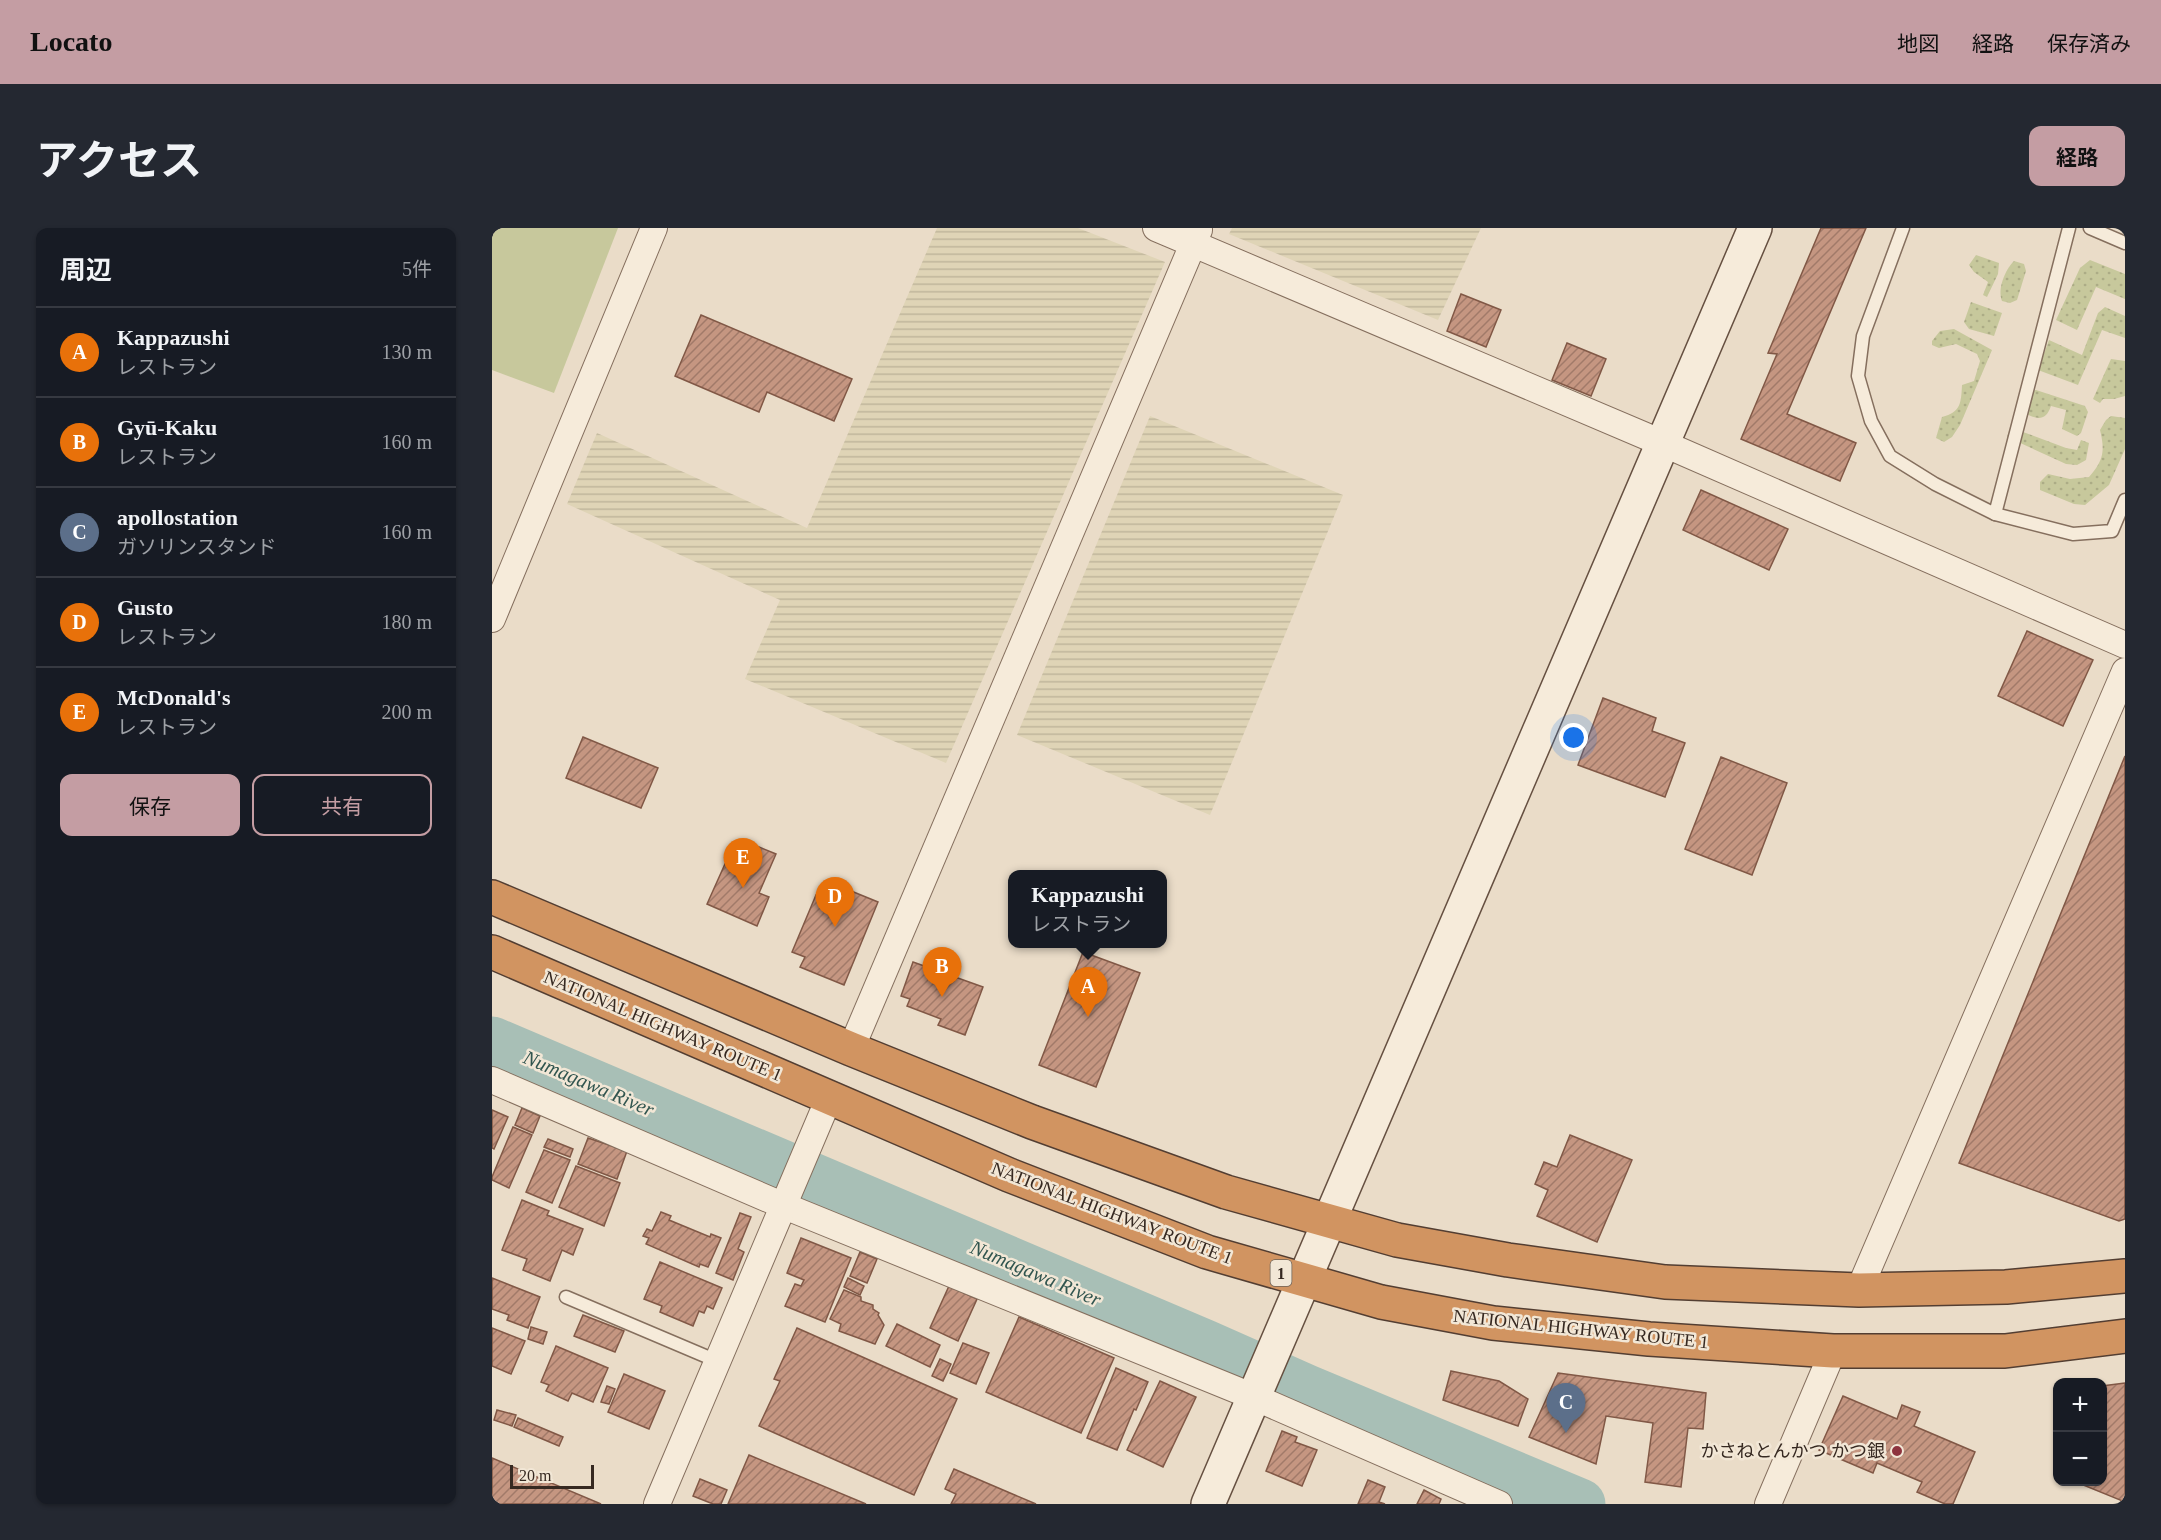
<!DOCTYPE html>
<html lang="ja">
<meta charset="utf-8">
<style>
:root{--surface:#171b24;--page:#242831;--text:#f1f3f6;--muted:#9ea1a6;--line:#363941;--accent:#c49da3}
body{margin:0;font-family:"Times New Roman","Noto Sans JP",serif;background:var(--page);color:var(--text)}
.controls{position:absolute;right:18px;bottom:18px;display:grid;overflow:hidden;border-radius:12px;box-shadow:0 2px 4px #0004}
.controls button{width:54px;height:54px;display:grid;place-items:center;padding:0;border:0;border-bottom:2px solid var(--line);background:var(--surface);color:var(--text);font:30px sans-serif}
.scale{position:absolute;left:18px;bottom:15px;width:84px;box-sizing:border-box;padding-left:6px;border:3px solid #362921;border-top:0;font-size:16px;line-height:21px;white-space:nowrap;color:#362921;-webkit-text-stroke:4px #f2e7d6;paint-order:stroke}
.you{position:absolute;left:1082px;top:510px;width:21px;height:21px;margin:-15px;border:4px solid #fff;border-radius:50%;background:#1a73e8;box-shadow:0 0 0 9px #1a73e833}
.badge{display:grid;place-items:center;width:39px;height:39px;border-radius:50%;background:var(--accent);color:#fff;font-size:20px;font-weight:700}
.pin{position:absolute;translate:-50% -50px;filter:drop-shadow(0 2px 3px #0008)}
.pin::after{content:'';position:absolute;top:32px;width:21px;height:18px;background:inherit;clip-path:polygon(0 0,100% 0,50% 100%)}
.popup{position:absolute;left:516px;top:642px;width:159px;height:78px;box-sizing:border-box;display:grid;place-content:center;border-radius:12px;background:var(--surface);filter:drop-shadow(0 2px 4px #0005);font-size:20px;white-space:nowrap;color:var(--muted)}
.popup b{font-size:22px;color:var(--text)}
.popup::after{content:'';position:absolute;left:50%;top:100%;margin-left:-12px;border:12px solid transparent;border-top-color:var(--surface)}
.list{margin:0;padding:0;list-style:none}
h2{display:flex;justify-content:space-between;align-items:center;height:78px;margin:0;padding:0 24px;font-size:26px}
h2 small{font-size:20px;font-weight:400;color:var(--muted)}
.list li{display:grid;grid-template-columns:39px 1fr auto;gap:18px;align-items:center;box-sizing:border-box;height:90px;padding:0 24px;border-top:2px solid var(--line)}
.list b{display:block;font-size:22px;white-space:nowrap}
.list p{margin:0;font-size:20px;white-space:nowrap;color:var(--muted)}
.list em{font-size:20px;font-style:normal;color:var(--muted)}
.actions{display:flex;gap:12px;padding:18px 24px}
.actions a{flex:1;padding:14px 0;border:2px solid var(--accent);border-radius:12px;text-align:center;font-size:21px;color:var(--accent)}
.actions .main{background:var(--accent);color:#111}
.map{position:relative;flex:none;width:1633px;height:1276px;overflow:hidden;border-radius:12px}
header{display:flex;align-items:center;gap:36px;box-sizing:border-box;height:84px;padding:0 30px;background:var(--accent);color:#111}
header strong{font-size:28px}
nav{display:flex;gap:33px;margin-inline-start:auto;font-size:21px}
.intro{display:flex;align-items:center;justify-content:space-between;box-sizing:border-box;height:144px;padding:0 36px}
h1{margin:0;font-size:42px}
.button{padding:15px 27px;border-radius:12px;background:var(--accent);color:#111;font-size:21px;font-weight:700}
main{display:flex;gap:36px;padding:0 36px}
aside{flex:1;background:var(--surface);border-radius:12px;box-shadow:0 2px 4px #0004}
.map>svg:first-child{display:block}
.farmland{fill:url(#farmland-rules)}
.grass{fill:url(#grass-dots)}
.garden{fill:#c7c89c}
.lines{fill:none;stroke-linecap:round;stroke-linejoin:round}
.river{stroke:#a8bfb6;stroke-width:51}
.building{fill:url(#building-hatch);stroke:#815846;stroke-width:1.5}
.lane-casing{stroke:#856f5e;stroke-width:15}
.street-casing{stroke:#856f5e;stroke-width:28}
.secondary-casing{stroke:#665041;stroke-width:36}
.highway-casing{stroke:#533e32;stroke-width:36}
.lane{stroke:#f6ebda;stroke-width:12}
.street{stroke:#f6ebda;stroke-width:26}
.secondary{stroke:#f6ebda;stroke-width:33}
.highway{stroke:#d19461;stroke-width:33}
.poi-dot{fill:#8e343e;stroke:#f2e7d6;stroke-width:2}
.labels{text-anchor:middle;dominant-baseline:central;stroke-width:5;stroke-linejoin:round;paint-order:stroke}
.shield{fill:#f2e7d6;stroke:#6e6257;stroke-width:1.5}
.shield-label{font-size:16px;font-weight:bold;fill:#362921}
.street-label{font-size:18px;fill:#362921;stroke:#f2e7d6}
.poi-label{font-size:18px;fill:#362921;stroke:#f2e7d6;text-anchor:end}
.water-label{font-size:20px;font-style:italic;fill:#31554f;stroke:#f2e7d6}
</style>
<header>
<strong>Locato</strong>
<nav><a>地図</a><a>経路</a><a>保存済み</a></nav>
</header>
<div class="intro"><h1>アクセス</h1><a class="button">経路</a></div>
<main>
<aside>
<h2>周辺<small>5件</small></h2>
<ul class="list">
<li><span class="badge" style="background:#e8710a">A</span><div><b>Kappazushi</b><p>レストラン</p></div><em>130 m</em></li>
<li><span class="badge" style="background:#e8710a">B</span><div><b>Gyū-Kaku</b><p>レストラン</p></div><em>160 m</em></li>
<li><span class="badge" style="background:#5c6f8a">C</span><div><b>apollostation</b><p>ガソリンスタンド</p></div><em>160 m</em></li>
<li><span class="badge" style="background:#e8710a">D</span><div><b>Gusto</b><p>レストラン</p></div><em>180 m</em></li>
<li><span class="badge" style="background:#e8710a">E</span><div><b>McDonald's</b><p>レストラン</p></div><em>200 m</em></li>
</ul>
<div class="actions"><a class="main">保存</a><a>共有</a></div>
</aside>
<div class="map">
<svg width="1633" height="1276" viewBox="0 0 1633 1276">
<defs>
<pattern id="farmland-rules" width="6" height="5" patternUnits="userSpaceOnUse" patternTransform="scale(1.5)"><rect width="6" height="5" fill="#dfd4b6"/><path d="M0 2.5h6" fill="none" stroke="#c0b69c"/></pattern>
<pattern id="grass-dots" width="8" height="8" patternUnits="userSpaceOnUse" patternTransform="scale(1.5)"><rect width="8" height="8" fill="#c7c89c"/><path d="M2 2h.1M6 6h.1" fill="none" stroke="#acac86" stroke-width="1.8" stroke-linecap="round"/></pattern>
<pattern id="building-hatch" width="6" height="6" patternUnits="userSpaceOnUse" patternTransform="scale(1.5)"><rect width="6" height="6" fill="#c59681"/><path d="M-1 1l2-2M0 6l6-6M5 7l2-2" fill="none" stroke="#a17a69"/></pattern>
</defs>
<rect width="100%" height="100%" fill="#eadcc8"/>
<g class="farmland">
<path d="M445 0H586L673 34 454 535 253 451 288 372 75 276 105 205 315 300Z"/>
<path d="M740 0H989L946 92 737 6Z"/>
<path d="M658 188 851 267 718 587 525 507Z"/>
</g>
<g class="grass">
<path d="M1484 27 1507 35 1506 46 1495 69 1491 67 1496 54 1482 44 1477 37Z"/>
<path d="M1598 32 1633 46V71L1604 59 1585 102 1564 92 1588 40Z"/>
<path d="M1522 33 1532 36 1534 43 1525 72 1518 75 1510 73C1505 61 1513 42 1522 33Z"/>
<path d="M1479 74 1510 85 1502 108 1477 101 1472 94Z"/>
<path d="M1613 79 1633 88V110L1610 102 1586 157 1546 142 1557 112 1590 127 1606 85Z"/>
<path d="M1462 101 1500 122 1468 197 1460 209 1452 214 1444 210 1450 189C1469 184 1469 175 1470 157L1482 153 1488 133 1485 126 1464 116 1447 120 1440 117V113L1448 103Z"/>
<path d="M1619 131 1633 133V168L1622 171H1611L1608 175 1601 171Z"/>
<path d="M1544 162 1593 178 1596 184 1589 205 1585 208 1570 201 1574 182 1559 178C1553 196 1542 190 1528 183L1536 163Z"/>
<path d="M1619 188 1633 190V221L1617 257 1593 277 1582 276 1548 262V254L1556 246 1578 251 1597 249C1612 232 1613 223 1608 202L1614 192Z"/>
<path d="M1523 201 1574 220 1585 222 1589 212 1597 215 1594 232 1585 237 1574 236 1515 209 1517 203Z"/>
</g>
<path class="garden" d="M0 0H126L62 165 0 142Z"/>
<g class="lines">
<path class="river" d="M0 814 713 1117 815 1162 1088 1276"/>
</g>
<g class="building">
<path d="M1329 0H1374L1295 186 1364 215 1348 253 1249 211 1285 126 1276 125Z"/>
<path d="M969 66 1009 82 994 119 955 103Z"/>
<path d="M209 87 360 151 342 193 275 164 267 184 183 148Z"/>
<path d="M1075 115 1114 131 1099 168 1060 152Z"/>
<path d="M1209 262 1296 301 1277 342 1191 302Z"/>
<path d="M1535 403 1601 432 1571 498 1506 468Z"/>
<path d="M1111 470 1164 490 1160 503 1193 515 1173 569 1086 537Z"/>
<path d="M91 509 166 540 149 580 74 550Z"/>
<path d="M1633 528V991L1627 993 1467 935Z"/>
<path d="M1229 529 1295 555 1260 647 1193 621Z"/>
<path d="M250 612 284 626 267 665 277 669 265 698 215 676 233 636 239 638Z"/>
<path d="M342 656 386 674 352 757 308 739 313 729 300 724 324 667 336 672Z"/>
<path d="M591 724 648 745 604 859 547 837Z"/>
<path d="M421 734 491 759 473 807 446 797 449 791 415 778 418 771 409 768Z"/>
<path d="M30 880 48 888 41 905 23 897Z"/>
<path d="M0 882 16 889 2 921 0 920Z"/>
<path d="M21 899 40 907 17 960 0 952V949Z"/>
<path d="M1078 907 1140 932 1105 1014 1045 988 1056 962 1043 956 1052 934 1065 939Z"/>
<path d="M96 910 135 923 125 951 86 936Z"/>
<path d="M56 911 81 921 78 929 52 919Z"/>
<path d="M52 922 78 932 60 975 34 964Z"/>
<path d="M84 938 128 955 112 998 67 979Z"/>
<path d="M30 972 57 983 55 987 91 1001 81 1027 70 1022 58 1053 31 1042 35 1031 10 1022Z"/>
<path d="M169 984 179 988 177 992 218 1009 219 1006 229 1010 216 1039 208 1036 207 1039 154 1016 157 1010 151 1008 155 1001 160 1003Z"/>
<path d="M248 985 259 989 246 1021 252 1024 241 1052 224 1045Z"/>
<path d="M309 1010 359 1030 333 1094 293 1078 303 1056 309 1058 312 1052 295 1045Z"/>
<path d="M368 1024 385 1031 375 1055 358 1048Z"/>
<path d="M168 1034 230 1060 221 1081 215 1078 212 1085 207 1083 201 1098 168 1084 170 1078 152 1071Z"/>
<path d="M0 1050 48 1069 36 1100 15 1092 17 1087 0 1081Z"/>
<path d="M356 1050 372 1058 368 1067 352 1059Z"/>
<path d="M457 1058 485 1071 466 1113 438 1100Z"/>
<path d="M352 1062 369 1069V1073L381 1077V1081L387 1085 386 1087 392 1097 383 1116 347 1103 349 1096 338 1091Z"/>
<path d="M91 1087 132 1103 123 1124 82 1108Z"/>
<path d="M527 1089 622 1130 589 1205 494 1164Z"/>
<path d="M405 1096 448 1117 438 1139 394 1118Z"/>
<path d="M39 1099 55 1104 51 1116 36 1111Z"/>
<path d="M0 1100 33 1113 19 1146 0 1138Z"/>
<path d="M305 1100 465 1171 422 1267 267 1198 288 1153 282 1151Z"/>
<path d="M471 1115 497 1125 484 1156 458 1145Z"/>
<path d="M64 1118 116 1140 101 1174 80 1165 76 1173 54 1163 57 1157 49 1154Z"/>
<path d="M448 1131 459 1136 451 1153 440 1148Z"/>
<path d="M624 1140 656 1154 644 1182 642 1181 625 1222 595 1210Z"/>
<path d="M959 1143 1007 1153 1036 1171 1026 1198 951 1172Z"/>
<path d="M1066 1145 1214 1165 1211 1201 1196 1200 1189 1259 1153 1254 1161 1195 1114 1188 1104 1236 1037 1209Z"/>
<path d="M132 1146 173 1163 157 1201 116 1184Z"/>
<path d="M668 1153 704 1169 671 1239 635 1222Z"/>
<path d="M1633 1155V1274L1584 1254H1610V1158Z"/>
<path d="M115 1158 123 1161 117 1176 109 1174Z"/>
<path d="M1351 1168 1405 1191 1410 1177 1428 1184 1422 1198 1483 1224 1461 1276H1453L1425 1264 1430 1254 1385 1235 1381 1245 1327 1222Z"/>
<path d="M5 1182 24 1187 20 1198 2 1192Z"/>
<path d="M26 1190 71 1209 67 1218 22 1199Z"/>
<path d="M790 1203 805 1209 803 1214 825 1222 810 1258 774 1243Z"/>
<path d="M257 1227 374 1276H236Z"/>
<path d="M0 1230 109 1276H0Z"/>
<path d="M462 1241 544 1276H459L464 1266 453 1261Z"/>
<path d="M208 1251 235 1262 229 1276H221L201 1268Z"/>
<path d="M876 1252 893 1259 887 1274 893 1276H866Z"/>
<path d="M932 1262 949 1271 947 1276H925Z"/>
</g>
<g class="lines">
<g class="lane-casing">
<g id="lane">
<path d="M1411 0 1371 108 1366 148 1379 193 1398 228 1443 256 1503 286 1581 306 1620 303 1633 272"/>
<path d="M1598 0 1633 15"/>
<path d="M1503 286 1577 0"/>
<path d="M74 1069 225 1133"/>
</g>
</g>
<g class="street-casing">
<g id="street">
<path d="M664 0 1170 215 1633 417"/>
<path d="M0 391 162 0"/>
<path d="M359 821 707 2"/>
<path d="M0 852 290 977 762 1169 1007 1276"/>
<path d="M1367 1062 1633 443"/>
<path d="M165 1276 337 870"/>
<path d="M1276 1276 1341 1123"/>
</g>
</g>
<g class="secondary-casing">
<path id="secondary" d="M716 1276 1263 0"/>
</g>
<g class="highway-casing">
<g id="highway">
<path d="M0 669 359 821 540 894 734 964 905 1012 1016 1032 1173 1054 1367 1062 1514 1059 1633 1048"/>
<path d="M0 724 517 947 715 1024 889 1074 1001 1095 1157 1111 1341 1123H1513L1633 1108"/>
</g>
</g>
<use href="#lane" class="lane"/>
<use href="#street" class="street"/>
<use href="#secondary" class="secondary"/>
<use href="#highway" class="highway"/>
</g>
<circle class="poi-dot" cx="1405" cy="1223" r="6"/>
<g class="labels">
<rect class="shield" x="778.5" y="1032" width="21" height="26" rx="4.5"/>
<g class="shield-label">
<text x="789" y="1045">1</text>
</g>
<g class="street-label">
<text transform="translate(171 798) rotate(23)">NATIONAL HIGHWAY ROUTE 1</text>
<text transform="translate(620 985) rotate(21)">NATIONAL HIGHWAY ROUTE 1</text>
<text transform="translate(1089 1101) rotate(6)">NATIONAL HIGHWAY ROUTE 1</text>
</g>
<g class="poi-label">
<text x="1393" y="1223">かさねとんかつ かつ銀</text>
</g>
<g class="water-label">
<text transform="translate(97 855) rotate(23)">Numagawa River</text>
<text transform="translate(544 1045) rotate(23)">Numagawa River</text>
</g>
</g>
</svg>
<div class="controls">
<button>+</button>
<button>−</button>
</div>
<div class="scale">20 m</div>
<div class="you"></div>
<div class="pin badge" style="left:596px;top:789px;background:#e8710a">A</div>
<div class="popup"><b>Kappazushi</b>レストラン</div>
<div class="pin badge" style="left:450px;top:769px;background:#e8710a">B</div>
<div class="pin badge" style="left:1074px;top:1205px;background:#5c6f8a">C</div>
<div class="pin badge" style="left:343px;top:699px;background:#e8710a">D</div>
<div class="pin badge" style="left:251px;top:660px;background:#e8710a">E</div>
</div>
</main>
